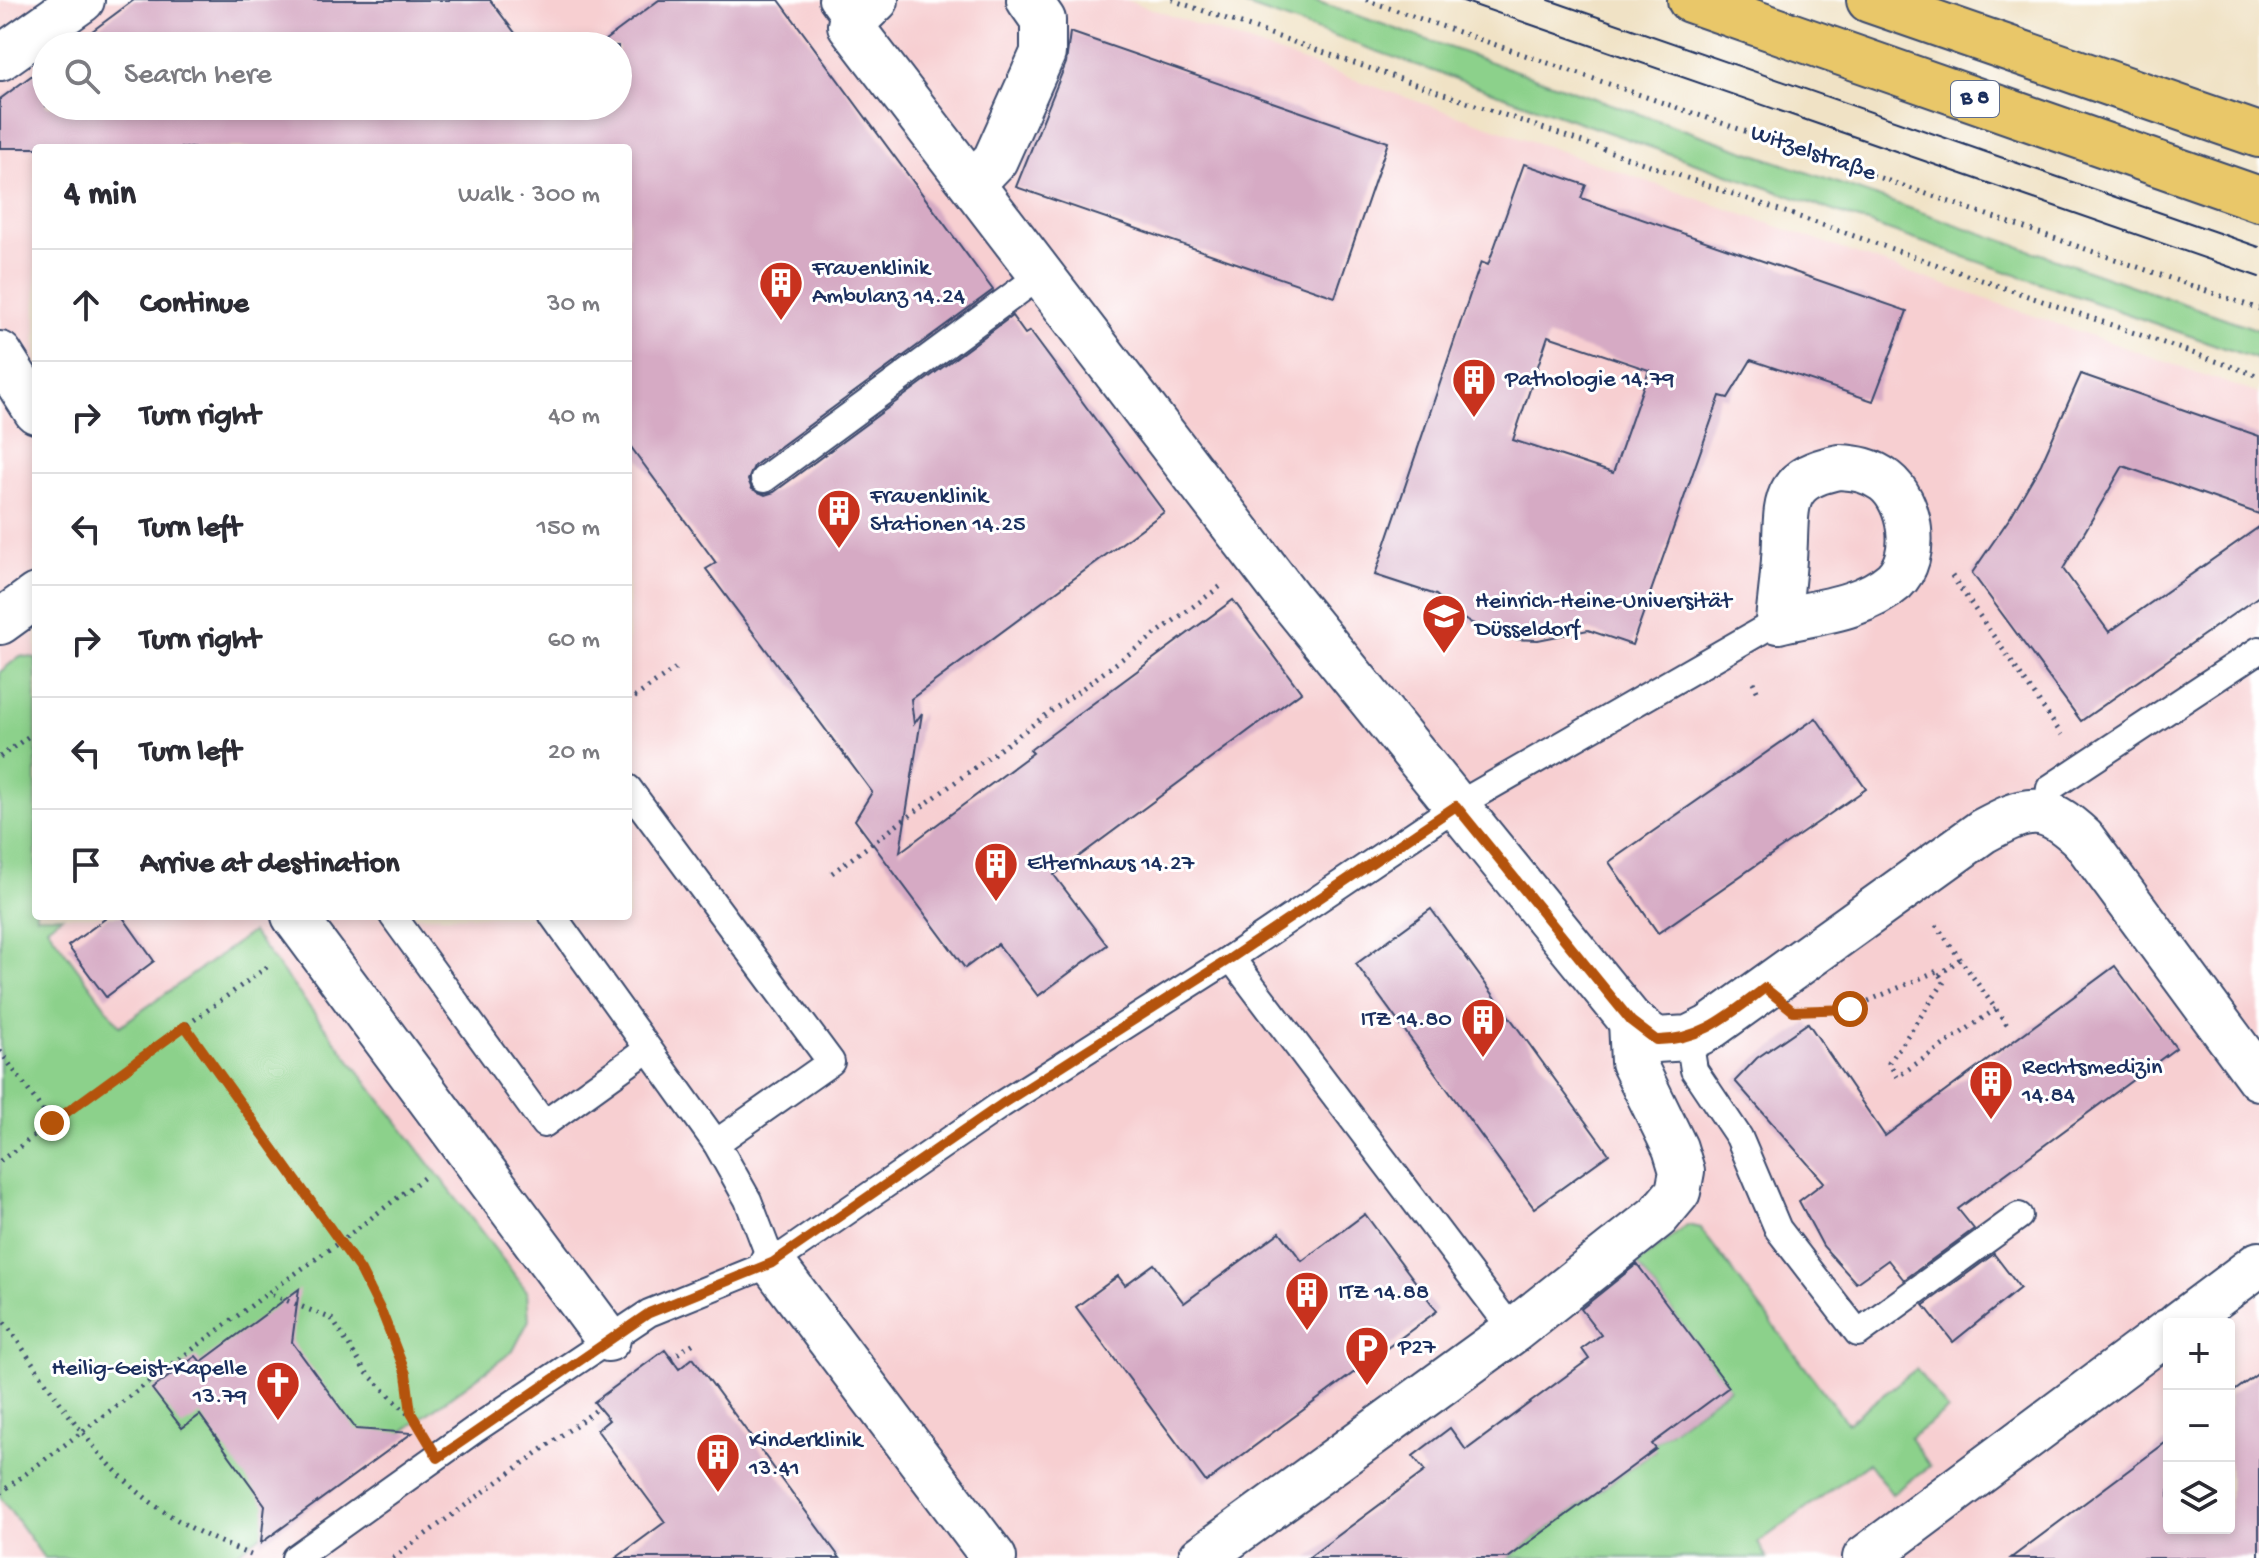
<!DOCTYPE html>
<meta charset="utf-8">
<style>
:root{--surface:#fff;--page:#f7f7f7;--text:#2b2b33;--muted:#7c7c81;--line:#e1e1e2}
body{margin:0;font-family:"Gochi Hand",sans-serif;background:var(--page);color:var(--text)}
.controls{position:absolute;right:24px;bottom:24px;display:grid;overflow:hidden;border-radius:8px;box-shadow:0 4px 12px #0003}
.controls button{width:72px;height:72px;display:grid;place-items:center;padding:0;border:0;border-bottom:2px solid var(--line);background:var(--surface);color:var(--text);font:40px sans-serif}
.stop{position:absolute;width:24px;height:24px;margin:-18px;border:6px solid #b45309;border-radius:50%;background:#fff}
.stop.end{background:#b45309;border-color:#fff;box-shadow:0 2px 8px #0008}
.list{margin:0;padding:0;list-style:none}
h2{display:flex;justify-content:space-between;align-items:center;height:104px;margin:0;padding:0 32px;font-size:34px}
h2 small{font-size:26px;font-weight:400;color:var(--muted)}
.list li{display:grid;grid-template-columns:52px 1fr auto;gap:24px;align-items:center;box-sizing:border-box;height:112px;padding:0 32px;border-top:2px solid var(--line)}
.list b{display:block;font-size:30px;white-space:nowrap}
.list em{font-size:26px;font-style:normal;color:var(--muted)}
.icon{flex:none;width:44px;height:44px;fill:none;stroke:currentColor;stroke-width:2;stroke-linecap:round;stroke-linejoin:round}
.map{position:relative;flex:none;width:2259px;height:1558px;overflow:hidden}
.search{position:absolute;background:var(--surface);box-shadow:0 4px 12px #0003;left:32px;top:32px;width:600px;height:88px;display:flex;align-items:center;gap:20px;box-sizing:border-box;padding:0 28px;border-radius:44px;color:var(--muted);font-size:30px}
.panel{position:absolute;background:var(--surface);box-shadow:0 4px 12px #0003;left:32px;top:144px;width:600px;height:776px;border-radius:8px}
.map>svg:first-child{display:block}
.built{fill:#f7cfd1;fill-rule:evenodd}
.green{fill:#8cd18b;stroke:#548074;stroke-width:2}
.building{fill:#d6aac4;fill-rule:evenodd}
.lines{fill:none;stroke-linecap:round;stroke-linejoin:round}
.lane-casing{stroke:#3b4a6d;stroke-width:30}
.street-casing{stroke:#3b4a6d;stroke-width:48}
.primary-casing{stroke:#3b4a6d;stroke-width:48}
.path{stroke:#3b4a6d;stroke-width:5;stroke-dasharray:2 6;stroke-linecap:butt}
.lane{stroke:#fff;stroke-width:26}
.street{stroke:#fff;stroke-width:44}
.primary{stroke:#e9c769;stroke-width:44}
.tram{stroke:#1b2f5e;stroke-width:2}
.route{stroke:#b45309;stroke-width:10}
.labels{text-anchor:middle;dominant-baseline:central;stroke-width:6;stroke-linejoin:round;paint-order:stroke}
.shield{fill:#fff;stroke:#5f6d8e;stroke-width:2}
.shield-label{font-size:22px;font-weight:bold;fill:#1b2f5e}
.street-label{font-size:24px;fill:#1b2f5e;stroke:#fff}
.poi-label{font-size:24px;fill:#1b2f5e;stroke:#fff;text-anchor:start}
</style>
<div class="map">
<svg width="2259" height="1558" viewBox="0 0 2259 1558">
<rect width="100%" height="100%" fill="#fff"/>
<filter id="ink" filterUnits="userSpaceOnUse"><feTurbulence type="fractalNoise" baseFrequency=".0125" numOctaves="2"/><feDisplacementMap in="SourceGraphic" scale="16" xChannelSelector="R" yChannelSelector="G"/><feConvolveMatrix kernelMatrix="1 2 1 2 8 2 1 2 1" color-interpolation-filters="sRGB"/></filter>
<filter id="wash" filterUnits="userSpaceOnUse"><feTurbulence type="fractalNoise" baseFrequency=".006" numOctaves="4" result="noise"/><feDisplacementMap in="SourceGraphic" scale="32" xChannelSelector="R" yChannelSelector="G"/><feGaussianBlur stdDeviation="1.8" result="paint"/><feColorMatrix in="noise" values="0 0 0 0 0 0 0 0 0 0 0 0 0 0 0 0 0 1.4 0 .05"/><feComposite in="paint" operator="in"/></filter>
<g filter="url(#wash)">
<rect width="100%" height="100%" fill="#f0e2c5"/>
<path class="built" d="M0 0H1126L2259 394V1558H0ZM46 46H618V106H46ZM36 148H628V916H36ZM2169 1324H2229V1528H2169Z"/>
<g class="green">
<path d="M1230 0H1313L2259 330V360Z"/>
<path d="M20 656 36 658V916H62L47 927 120 1026 252 932 527 1291 529 1320 513 1351 230 1558H44L0 1497V672Z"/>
<path d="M1687 1225 1700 1228 1847 1423 1916 1369 1948 1410 1910 1438 1930 1466 1892 1494 1868 1463 1758 1543 1767 1558H1508L1655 1450 1652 1444 1729 1388 1637 1264Z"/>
</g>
<g id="blocks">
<g class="building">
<path d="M134 0H490L525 46H72Z"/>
<path d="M659 0H779L993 290 754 466 748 480 752 489 765 495 774 492 1012 316 1025 334 1030 331 1164 512 911 699 914 724 922 713 900 852 1033 753 1030 750 1233 600 1301 692 1054 875 1107 945 1038 996 998 944 965 968 855 820 872 792 706 569 716 563 628 443V148H0V99L46 65V106H618V46H597Z"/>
<path d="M1070 32 1388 142 1335 297 1016 187 1066 63Z"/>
<path d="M1524 164 1586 185 1581 198 1907 311 1873 401 1751 360 1728 398 1720 396 1632 645 1588 630 1538 640 1507 639 1465 620 1436 595 1375 575 1481 262 1488 265ZM1548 336 1649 370 1613 473 1513 440Z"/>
<path d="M2081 374 2259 436V514L2123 466 2063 569 2109 632 2259 527V596L2081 721 1972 573 2011 516 2041 464Z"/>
<path d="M1816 718 1866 789 1658 933 1609 862Z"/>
<path d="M1431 909 1609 1154 1534 1208 1356 964Z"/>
<path d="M109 916H122L154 961 106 997 68 946Z"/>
<path d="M2115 966 2176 1048 1958 1209 1974 1229 1904 1280 1888 1260 1856 1283 1823 1246 1799 1201 1824 1182 1735 1081 1757 1058 1808 1023 1885 1136Z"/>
<path d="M1365 1214 1437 1311 1206 1482 1076 1307 1118 1276 1125 1285 1154 1264 1184 1303 1280 1232 1302 1261Z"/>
<path d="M1994 1254 2020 1288 1953 1342 1924 1305Z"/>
<path d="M1637 1264 1729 1387 1652 1444 1656 1449 1508 1558H1308L1425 1471 1413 1456 1450 1428 1466 1450 1589 1359 1582 1349 1601 1335 1581 1309Z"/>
<path d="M299 1289 292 1342 356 1429 412 1433 261 1543 265 1505 200 1415 182 1428 152 1389 196 1356 201 1362Z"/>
<path d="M665 1350 679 1369 693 1358 840 1558H616L665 1522 597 1430 609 1420 594 1402Z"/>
<path d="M2259 1373V1558H2011L2169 1440V1528H2229V1395Z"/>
</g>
</g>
</g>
<g filter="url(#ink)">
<use href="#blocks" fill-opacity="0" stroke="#3b4a6d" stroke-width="2"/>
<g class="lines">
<g class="lane-casing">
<g id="lane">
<path d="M832 0 850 25"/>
<path d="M764 479 1042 274"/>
<path d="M2046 812 2050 788 2259 650"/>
<path d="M393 916 544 1124 648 1049"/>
<path d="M553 916 716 1143 831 1062 628 788"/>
<path d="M1231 958 1513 1331"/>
<path d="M1689 1038 1694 1070 1739 1137 1778 1229 1858 1333 2019 1216"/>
<path d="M716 1143 748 1200 772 1263"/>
<path d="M295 1558 474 1430 649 1313 772 1263 1002 1104 1231 958 1456 806 1778 621"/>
</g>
</g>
<g class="street-casing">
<g id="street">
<path d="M876 0 850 25 1291 601 1631 1021 1656 1040 1689 1038 1709 1028 1983 831C2028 807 2043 801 2083 839L2259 1078"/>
<path d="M0 58 82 0"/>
<path d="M973 183 995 160 1043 53V20L1029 0"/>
<path d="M0 354 36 411"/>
<path d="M1839 467C1857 468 1870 470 1885 481 1911 501 1920 557 1894 581 1863 608 1817 612 1778 621 1780 600 1783 579 1784 559 1788 507 1777 479 1839 467Z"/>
<path d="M0 622 36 596"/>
<path d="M294 916 608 1339"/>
<path d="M772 1263 994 1558"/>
<path d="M2179 1324 2259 1264"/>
<path d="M1201 1558 1513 1331 1658 1216 1678 1192 1682 1171 1675 1148 1633 1062 1631 1021"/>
<path d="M1865 1558 2169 1331"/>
</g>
</g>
<g class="primary-casing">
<g id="primary">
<path d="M1690 0 2259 199"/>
<path d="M1869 0 2259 135"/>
</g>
</g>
<g class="path">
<path d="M1172 0 2259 376"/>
<path d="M1366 0 2259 309"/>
<path d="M1952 576 2062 735"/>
<path d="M1753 682 1758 693"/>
<path d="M628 702 676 668"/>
<path d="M0 757 36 731"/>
<path d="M832 873 1221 586"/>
<path d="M1936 925 2007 1025"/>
<path d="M1939 975 1960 959"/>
<path d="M1822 1010 1850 1009 1937 971 1944 982 1889 1063 1897 1077 1996 1009"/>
<path d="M185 1026 341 1241 268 1293 332 1319 365 1371 417 1423"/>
<path d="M0 1051 52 1123"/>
<path d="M0 1161 271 964"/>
<path d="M0 1316C42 1374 86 1450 142 1495 174 1522 217 1542 256 1557"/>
<path d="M671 1358 697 1341"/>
<path d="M411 1412C403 1349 375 1294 341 1241L426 1176"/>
<path d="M0 1493 268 1293"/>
<path d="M393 1558 599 1408"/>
</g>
<use href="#lane" class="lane"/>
<use href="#street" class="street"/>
<use href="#primary" class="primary"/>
<g class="tram">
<path d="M1460 0 2259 277"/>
<path d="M1549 0 2259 247"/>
</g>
</g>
</g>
<g class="lines" filter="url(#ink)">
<path class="route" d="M52 1123 185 1026 361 1271 383 1315 406 1374 411 1413 438 1458 649 1313 772 1263 1002 1104 1231 958 1456 806 1631 1021 1656 1040C1701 1041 1730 1014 1765 988L1793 1011 1850 1009"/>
</g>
<defs>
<g id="building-pin" transform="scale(2.3)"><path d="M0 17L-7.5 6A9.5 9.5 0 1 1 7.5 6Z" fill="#c8321e" stroke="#fff"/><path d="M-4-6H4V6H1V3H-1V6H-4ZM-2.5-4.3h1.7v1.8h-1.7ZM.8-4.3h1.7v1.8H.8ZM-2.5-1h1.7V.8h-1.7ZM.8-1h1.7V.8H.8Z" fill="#fff"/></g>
<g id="university-pin" transform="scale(2.3)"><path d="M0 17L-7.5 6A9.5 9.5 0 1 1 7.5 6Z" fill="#c8321e" stroke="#fff"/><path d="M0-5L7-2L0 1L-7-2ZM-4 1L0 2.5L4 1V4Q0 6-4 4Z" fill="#fff"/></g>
<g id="parking-pin" transform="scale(2.3)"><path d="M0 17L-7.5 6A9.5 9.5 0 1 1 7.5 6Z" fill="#c8321e" stroke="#fff"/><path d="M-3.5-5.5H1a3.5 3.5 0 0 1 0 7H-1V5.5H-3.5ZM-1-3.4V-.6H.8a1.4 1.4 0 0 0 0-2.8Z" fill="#fff"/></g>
<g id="church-pin" transform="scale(2.3)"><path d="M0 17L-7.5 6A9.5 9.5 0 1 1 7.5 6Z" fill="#c8321e" stroke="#fff"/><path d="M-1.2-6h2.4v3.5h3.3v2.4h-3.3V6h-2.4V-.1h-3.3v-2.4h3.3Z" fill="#fff"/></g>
</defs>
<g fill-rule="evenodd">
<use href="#building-pin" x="781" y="283"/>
<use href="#building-pin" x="1474" y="380"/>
<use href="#building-pin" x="839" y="511"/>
<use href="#university-pin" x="1444" y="616"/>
<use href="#building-pin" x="996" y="864"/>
<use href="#building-pin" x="1483" y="1020"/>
<use href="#building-pin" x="1991" y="1082"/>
<use href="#building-pin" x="1307" y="1293"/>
<use href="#parking-pin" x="1367" y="1348"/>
<use href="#church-pin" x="278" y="1383"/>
<use href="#building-pin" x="718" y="1455"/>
</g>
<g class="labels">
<rect class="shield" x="1951" y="81" width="48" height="36" rx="6"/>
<g class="shield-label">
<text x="1975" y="99">B 8</text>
</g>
<g class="street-label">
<text transform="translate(1813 154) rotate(19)">Witzelstraße</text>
</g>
<g class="poi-label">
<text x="812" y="269">Frauenklinik<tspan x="812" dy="28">Ambulanz 14.24</tspan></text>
<text x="1505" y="380">Pathologie 14.79</text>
<text x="870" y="497">Frauenklinik<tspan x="870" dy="28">Stationen 14.25</tspan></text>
<text x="1475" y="602">Heinrich-Heine-Universität<tspan x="1475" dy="28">Düsseldorf</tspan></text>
<text x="1027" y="864">Elternhaus 14.27</text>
<text x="1452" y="1020" text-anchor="end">ITZ 14.80</text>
<text x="2022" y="1068">Rechtsmedizin<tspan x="2022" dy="28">14.84</tspan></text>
<text x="1338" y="1293">ITZ 14.88</text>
<text x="1398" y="1348">P27</text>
<text x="247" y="1369" text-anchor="end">Heilig-Geist-Kapelle<tspan x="247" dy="28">13.79</tspan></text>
<text x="749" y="1441">Kinderklinik<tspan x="749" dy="28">13.41</tspan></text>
</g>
</g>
</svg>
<div class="controls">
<button>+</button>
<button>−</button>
<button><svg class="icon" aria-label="layers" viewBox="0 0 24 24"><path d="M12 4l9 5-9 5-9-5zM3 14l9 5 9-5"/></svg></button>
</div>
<div class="stop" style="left:1850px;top:1009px"></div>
<div class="stop end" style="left:52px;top:1123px"></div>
<div class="search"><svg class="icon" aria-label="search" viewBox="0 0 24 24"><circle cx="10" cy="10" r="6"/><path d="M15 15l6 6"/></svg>Search here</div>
<section class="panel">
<h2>4 min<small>Walk · 300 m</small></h2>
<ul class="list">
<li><svg class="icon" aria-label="ahead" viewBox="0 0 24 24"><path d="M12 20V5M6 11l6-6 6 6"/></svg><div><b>Continue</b></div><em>30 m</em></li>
<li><svg class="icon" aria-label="right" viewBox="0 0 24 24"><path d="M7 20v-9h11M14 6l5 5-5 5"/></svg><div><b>Turn right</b></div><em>40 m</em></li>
<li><svg class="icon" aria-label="left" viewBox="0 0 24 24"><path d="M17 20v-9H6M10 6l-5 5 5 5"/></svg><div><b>Turn left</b></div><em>150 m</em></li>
<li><svg class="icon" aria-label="right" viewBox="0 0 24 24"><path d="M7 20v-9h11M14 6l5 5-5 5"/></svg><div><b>Turn right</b></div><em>60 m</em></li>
<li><svg class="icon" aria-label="left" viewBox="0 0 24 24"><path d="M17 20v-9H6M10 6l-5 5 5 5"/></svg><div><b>Turn left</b></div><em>20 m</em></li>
<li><svg class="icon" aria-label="arrive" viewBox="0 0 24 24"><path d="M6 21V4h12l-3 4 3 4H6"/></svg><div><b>Arrive at destination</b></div></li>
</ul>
</section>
</div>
